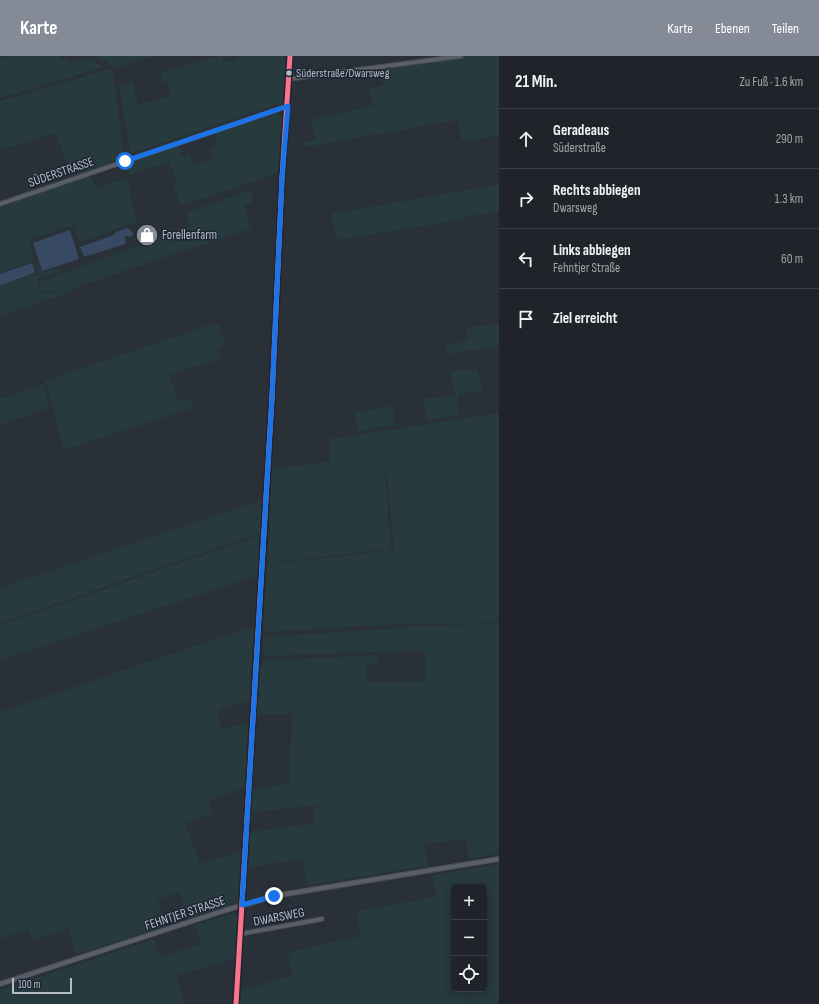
<!DOCTYPE html>
<html lang="de">
<meta charset="utf-8">
<style>
:root{--surface:#20242a;--page:#282c32;--text:#f1f3f6;--muted:#a2a4a8;--line:#3d4147;--accent:#848b96}
body{margin:0;font-family:"Sofia Sans Condensed",sans-serif;background:var(--page);color:var(--text)}
.controls{position:absolute;right:12px;bottom:12px;display:grid;overflow:hidden;border-radius:6px;box-shadow:0 2px 10px #0003}
.controls button{width:36px;height:36px;display:grid;place-items:center;padding:0;border:0;border-bottom:1px solid var(--line);background:var(--surface);color:var(--text);font:20px sans-serif}
.scale{position:absolute;left:12px;bottom:10px;width:60px;box-sizing:border-box;padding-left:4px;border:2px solid #b4bcc9;border-top:0;font-size:11px;line-height:14px;white-space:nowrap;color:#b4bcc9;-webkit-text-stroke:3px #1d2633;paint-order:stroke}
.stop{position:absolute;width:12px;height:12px;margin:-9px;border:3px solid #1a73e8;border-radius:50%;background:#fff}
.stop.end{background:#1a73e8;border-color:#fff;box-shadow:0 1px 4px #0008}
.list{margin:0;padding:0;list-style:none}
h2{display:flex;justify-content:space-between;align-items:center;height:52px;margin:0;padding:0 16px;font-size:17px}
h2 small{font-size:13px;font-weight:400;color:var(--muted)}
.list li{display:grid;grid-template-columns:26px 1fr auto;gap:12px;align-items:center;box-sizing:border-box;height:60px;padding:0 16px;border-top:1px solid var(--line)}
.list b{display:block;font-size:15px;white-space:nowrap}
.list p{margin:0;font-size:13px;white-space:nowrap;color:var(--muted)}
.list em{font-size:13px;font-style:normal;color:var(--muted)}
.icon{flex:none;width:22px;height:22px;fill:none;stroke:currentColor;stroke-width:2;stroke-linecap:round;stroke-linejoin:round}
.map{position:relative;flex:none;width:499px;height:948px;overflow:hidden}
header{display:flex;align-items:center;gap:24px;box-sizing:border-box;height:56px;padding:0 20px;background:var(--accent);color:#fff}
header strong{font-size:19px}
nav{display:flex;gap:22px;margin-inline-start:auto;font-size:14px}
main{display:flex}
aside{flex:1;background:var(--surface)}
.map>svg:first-child{display:block}
.green{fill:#273a3e;fill-rule:evenodd}
.water{fill:#384963}
.lines{fill:none;stroke-linecap:round;stroke-linejoin:round}
.minor-casing{stroke:#484c53;stroke-width:5.5}
.tertiary-casing{stroke:#484c53;stroke-width:6}
.minor{stroke:#5a5e66;stroke-width:3.5}
.tertiary{stroke:#5a5e66;stroke-width:4}
.bus-1-casing{stroke:#1d2633;stroke-width:8}
.bus-1{stroke:#fc738d;stroke-width:5}
.route{stroke:#1a73e8;stroke-width:5}
.bus-dot{fill:#b4bcc9;stroke:#1d2633;stroke-width:1.5}
.labels{text-anchor:middle;dominant-baseline:central;stroke-width:3;stroke-linejoin:round;paint-order:stroke}
.bus-label{font-size:12px;fill:#b4bcc9;stroke:#1d2633;text-anchor:start}
.street-label{font-size:13px;fill:#b4bcc9;stroke:#1d2633}
.poi-label{font-size:13px;fill:#b4bcc9;stroke:#1d2633;text-anchor:start}
</style>
<header>
<strong>Karte</strong>
<nav><a>Karte</a><a>Ebenen</a><a>Teilen</a></nav>
</header>
<main>
<div class="map">
<svg width="499" height="948" viewBox="0 0 499 948">
<rect width="100%" height="100%" fill="#2a3038"/>
<g class="green">
<path d="M7 0H58L71 7 84 2 105 11 0 42V3Z"/>
<path d="M95 0H155L115 12 110 8Z"/>
<path d="M220 0H222L224 6 238 4V0H286L284 44 282 47 132 97 130 95 119 30 133 26 138 49 171 40 167 26 163 27 160 16Z"/>
<path d="M469 0H499V80L462 85 458 64 305 91 304 86 316 84 310 64 374 49 369 33 384 29 379 12Z"/>
<path d="M110 13 113 16 124 101 123 103 71 121 56 77 0 94V45Z"/>
<path d="M279 56 282 60 278 117 181 150 173 126 177 125 169 106 130 119 127 106 179 89 182 100 190 98 193 109 213 102 210 92 217 89 215 77Z"/>
<path d="M91 119 96 132 127 122 137 166 79 186 74 169 30 183 35 204 0 217V151Z"/>
<path d="M499 128V155L469 160 454 165 337 184 331 158Z"/>
<path d="M250 134 253 146 244 149 250 173 74 232V235L0 260V230L35 218 37 214V205L41 215 45 216 57 212 60 215 37 224V227L40 235 46 237 59 236 42 235 39 226 137 190 152 183 190 171 186 157Z"/>
<path d="M218 266 225 289 218 291 222 302 169 319 178 345 192 343 193 352 64 394 55 360V355H53L45 325Z"/>
<path d="M499 267V290L447 298 446 290 468 285 466 272Z"/>
<path d="M477 313 482 335 457 338 459 359 427 364 423 343 455 339 450 315Z"/>
<path d="M44 328 49 352 0 369V343Z"/>
<path d="M392 350 395 369 358 375 354 357Z"/>
<path d="M499 357V567L398 568 265 576 263 572 267 508 394 494 387 419 385 420 391 493 268 507 272 413 329 406 330 383Z"/>
<path d="M263 444 260 477 0 567V532Z"/>
<path d="M259 480 257 520 0 604V569Z"/>
<path d="M499 568V798L469 803 466 783 425 788 428 810 307 829 303 802 248 812 250 776 314 767 313 753 322 749 251 756V734L289 727 292 658 257 659 261 608 263 605 377 599V608L367 609V626L425 625V595L376 596 266 600 263 597V581L404 572 408 570Z"/>
<path d="M254 570 249 644 218 654 220 673 248 667 245 732 209 745 212 757 185 768 200 808 242 795 239 842 237 846 188 863 180 836 158 844 166 870 76 898 69 872 33 885 29 873 0 883V656Z"/>
<path d="M499 808V947L241 948V934L292 920 288 896 361 880 356 855 436 841 433 819ZM454 831H484V933H454Z"/>
<path d="M235 857 237 860 235 902 177 920 185 948H0V934L154 883 160 901 201 888 195 869Z"/>
</g>
<g class="water">
<path d="M128 172 133 177 132 180 130 181 125 180 126 187 125 188 84 201 80 191 114 179 116 176Z"/>
<path d="M70 174 79 203 42 215 33 187Z"/>
<path d="M32 207 35 216 34 217 0 230V218Z"/>
</g>
<g class="lines">
<g class="minor-casing">
<g id="minor">
<path d="M289 23 461 0"/>
<path d="M0 148 288 50"/>
<path d="M240 878 322 863"/>
<path d="M236 948 272 341 282 122 290 0"/>
</g>
</g>
<g class="tertiary-casing">
<path id="tertiary" d="M0 928 226 854 274 840 499 803"/>
</g>
<use href="#minor" class="minor"/>
<use href="#tertiary" class="tertiary"/>
<g class="bus-1-casing">
<path id="bus-1" d="M236 948 272 341 282 122 290 0"/>
</g>
<use href="#bus-1" class="bus-1"/>
</g>
<g class="lines">
<path class="route" d="M125 105 288 50 282 122 272 342 242 849 274 840"/>
</g>
<defs>
<g id="shop-disc" transform="scale(1.15)"><circle r="9.5" fill="#848b96" stroke="#1d2633"/><path d="M-5-2.5h2.3a2.7 3.5 0 0 1 5.4 0H5L5.5 6h-11ZM-1.5-2.5h3a1.5 2.3 0 0 0-3 0Z" fill="#fff"/></g>
</defs>
<g fill-rule="evenodd">
<use href="#shop-disc" x="147" y="179"/>
</g>
<circle class="bus-dot" cx="289" cy="17" r="3.5"/>
<g class="labels">
<g class="bus-label">
<text x="296" y="17">Süderstraße/Dwarsweg</text>
</g>
<g class="street-label">
<text transform="translate(61 116) rotate(-19)">SÜDERSTRASSE</text>
<text transform="translate(185 857) rotate(-18)">FEHNTJER STRASSE</text>
<text transform="translate(279 861) rotate(-11)">DWARSWEG</text>
</g>
<g class="poi-label">
<text x="162" y="179">Forellenfarm</text>
</g>
</g>
</svg>
<div class="controls">
<button>+</button>
<button>−</button>
<button><svg class="icon" aria-label="locate" viewBox="0 0 24 24"><circle cx="12" cy="12" r="6"/><path d="M12 2v4M12 18v4M2 12h4M18 12h4"/></svg></button>
</div>
<div class="scale">100 m</div>
<div class="stop" style="left:125px;top:105px"></div>
<div class="stop end" style="left:274px;top:840px"></div>
</div>
<aside>
<h2>21 Min.<small>Zu Fuß · 1.6 km</small></h2>
<ul class="list">
<li><svg class="icon" aria-label="ahead" viewBox="0 0 24 24"><path d="M12 20V5M6 11l6-6 6 6"/></svg><div><b>Geradeaus</b><p>Süderstraße</p></div><em>290 m</em></li>
<li><svg class="icon" aria-label="right" viewBox="0 0 24 24"><path d="M7 20v-9h11M14 6l5 5-5 5"/></svg><div><b>Rechts abbiegen</b><p>Dwarsweg</p></div><em>1.3 km</em></li>
<li><svg class="icon" aria-label="left" viewBox="0 0 24 24"><path d="M17 20v-9H6M10 6l-5 5 5 5"/></svg><div><b>Links abbiegen</b><p>Fehntjer Straße</p></div><em>60 m</em></li>
<li><svg class="icon" aria-label="arrive" viewBox="0 0 24 24"><path d="M6 21V4h12l-3 4 3 4H6"/></svg><div><b>Ziel erreicht</b></div></li>
</ul>
</aside>
</main>
